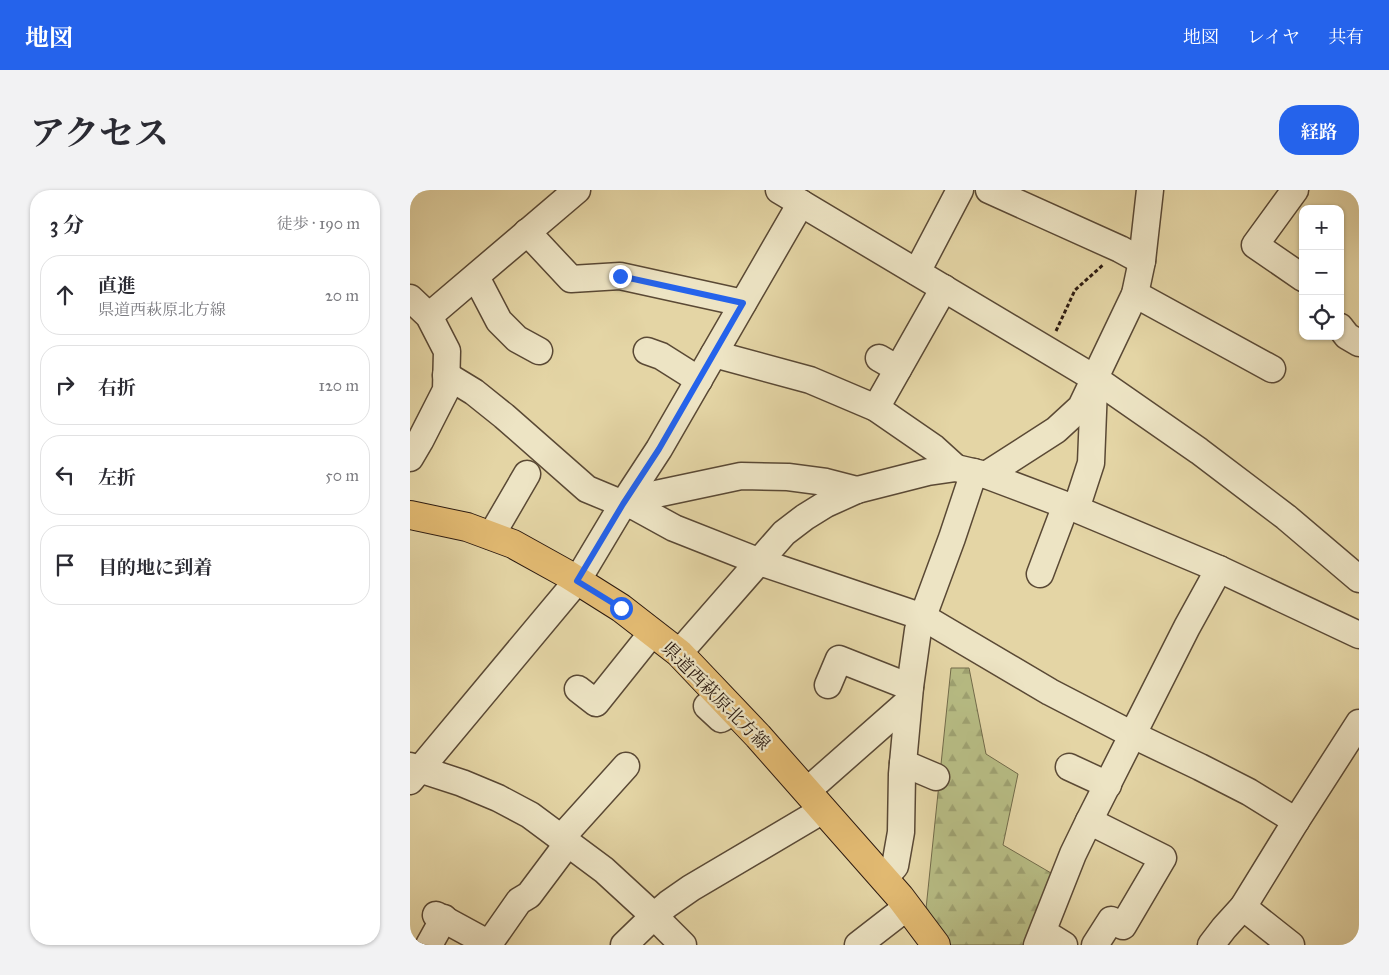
<!DOCTYPE html>
<html lang="ja">
<meta charset="utf-8">
<style>
:root{--surface:#fff;--page:#f2f2f3;--text:#2b2b33;--muted:#7c7c81;--line:#e1e1e2;--accent:#2563eb}
body{margin:0;font-family:"IM FELL Great Primer","Noto Serif JP",serif;background:var(--page);color:var(--text)}
.controls{position:absolute;right:15px;top:15px;display:grid;overflow:hidden;border-radius:10px;box-shadow:0 1px 4px #0004}
.controls button{width:45px;height:45px;display:grid;place-items:center;padding:0;border:0;border-bottom:1px solid var(--line);background:var(--surface);color:var(--text);font:25px sans-serif}
.stop{position:absolute;width:15px;height:15px;margin:-11px;border:4px solid #2563eb;border-radius:50%;background:#fff}
.stop.end{background:#2563eb;border-color:#fff;box-shadow:0 1px 5px #0008}
.list{margin:0;padding:0;list-style:none}
h2{display:flex;justify-content:space-between;align-items:center;height:65px;margin:0;padding:0 20px;font-size:21px}
h2 small{font-size:16px;font-weight:400;color:var(--muted)}
.list li{display:grid;grid-template-columns:32px 1fr auto;gap:15px;align-items:center;box-sizing:border-box;height:80px;margin:0 10px 10px;padding:0 10px;border:1px solid var(--line);border-radius:20px}
.list b{display:block;font-size:19px;white-space:nowrap}
.list p{margin:0;font-size:16px;white-space:nowrap;color:var(--muted)}
.list em{font-size:16px;font-style:normal;color:var(--muted)}
.icon{flex:none;width:28px;height:28px;fill:none;stroke:currentColor;stroke-width:2;stroke-linecap:round;stroke-linejoin:round}
.map{position:relative;flex:none;width:949px;height:755px;overflow:hidden;border-radius:20px}
header{display:flex;align-items:center;gap:30px;box-sizing:border-box;height:70px;padding:0 25px;background:var(--accent);color:#fff}
header strong{font-size:24px}
nav{display:flex;gap:28px;margin-inline-start:auto;font-size:18px}
.intro{display:flex;align-items:center;justify-content:space-between;box-sizing:border-box;height:120px;padding:0 30px}
h1{margin:0;font-size:35px}
.button{padding:12px 22px;border-radius:20px;background:var(--accent);color:#fff;font-size:18px;font-weight:700}
main{display:flex;gap:30px;padding:0 30px}
aside{flex:1;background:var(--surface);border-radius:20px;box-shadow:0 1px 4px #0004}
.map>svg:first-child{display:block}
.forest{fill:url(#forest-firs);stroke:#726b4a}
.lines{fill:none;stroke-linecap:round;stroke-linejoin:round}
.minor-casing{stroke:#5a4935;stroke-width:29}
.major-casing{stroke:#2c1a10;stroke-width:30}
.path{stroke:#2c1a10;stroke-width:3;stroke-dasharray:4 2.5;stroke-linecap:butt}
.minor{stroke:#ede4c4;stroke-width:26}
.major{stroke:#e2ba72;stroke-width:28}
.route{stroke:#2563eb;stroke-width:6}
.labels{text-anchor:middle;dominant-baseline:central;stroke-width:4.5;stroke-linejoin:round;paint-order:stroke}
.street-label{font-size:18px;fill:#2c1a10;stroke:#ede4c4}
</style>
<header>
<strong>地図</strong>
<nav><a>地図</a><a>レイヤ</a><a>共有</a></nav>
</header>
<div class="intro"><h1>アクセス</h1><a class="button">経路</a></div>
<main>
<aside>
<h2>3 分<small>徒歩 · 190 m</small></h2>
<ul class="list">
<li><svg class="icon" aria-label="ahead" viewBox="0 0 24 24"><path d="M12 20V5M6 11l6-6 6 6"/></svg><div><b>直進</b><p>県道西萩原北方線</p></div><em>20 m</em></li>
<li><svg class="icon" aria-label="right" viewBox="0 0 24 24"><path d="M7 20v-9h11M14 6l5 5-5 5"/></svg><div><b>右折</b></div><em>120 m</em></li>
<li><svg class="icon" aria-label="left" viewBox="0 0 24 24"><path d="M17 20v-9H6M10 6l-5 5 5 5"/></svg><div><b>左折</b></div><em>50 m</em></li>
<li><svg class="icon" aria-label="arrive" viewBox="0 0 24 24"><path d="M6 21V4h12l-3 4 3 4H6"/></svg><div><b>目的地に到着</b></div></li>
</ul>
</aside>
<div class="map">
<svg width="949" height="755" viewBox="0 0 949 755">
<defs>
<pattern id="forest-firs" width="22" height="20" patternUnits="userSpaceOnUse" patternTransform="scale(1.25)"><rect width="22" height="20" fill="#b7bc84"/><path d="M5 1l3.5 6h-7zM16 11l3.5 6h-7z" fill="#9ea171"/></pattern>
</defs>
<rect width="100%" height="100%" fill="#e4d5a5"/>
<filter id="stains"><feTurbulence type="fractalNoise" baseFrequency=".004" numOctaves="4"/><feColorMatrix values="0 0 0 0 .2 0 0 0 0 .09 0 0 0 0 .02 0 0 0 .5 -.17"/></filter>
<radialGradient id="worn" r=".72"><stop offset=".6" stop-color="#630" stop-opacity="0"/><stop offset="1" stop-color="#630" stop-opacity=".3"/></radialGradient>
<path class="forest" d="M541 478H559L576 564 608 584 593 655 653 690 623 755H525L514 738Z"/>
<g class="lines">
<g class="minor-casing">
<g id="minor">
<path d="M369 0 684 188 789 261 876 327 949 389"/>
<path d="M579 0 710 59 732 71"/>
<path d="M885 0 845 55 893 88"/>
<path d="M117 42 161 89 210 86 333 113"/>
<path d="M507 82 550 0"/>
<path d="M66 87 89 131 107 149 129 161"/>
<path d="M725 104 862 179"/>
<path d="M0 108 19 126 37 161 36 200 10 251 0 268"/>
<path d="M19 126 167 0"/>
<path d="M930 137 937 146 949 153"/>
<path d="M237 161 251 166 289 190"/>
<path d="M304 164 400 190 466 218 524 258 546 278"/>
<path d="M469 168 488 179"/>
<path d="M36 185 64 202 94 226 177 299 213 314 224 316 246 304 331 286 378 287 416 292 447 300"/>
<path d="M466 218 534 98"/>
<path d="M576 285 646 240 671 217 725 104 732 71 740 0"/>
<path d="M224 316 264 338 350 372 513 427 640 502 723 545 790 577 839 602 886 631"/>
<path d="M666 319 681 273 684 197"/>
<path d="M81 346 117 284"/>
<path d="M630 384 656 315"/>
<path d="M269 463 374 343 395 327 416 314 447 300 518 282 546 278 576 285 666 319 809 379 949 445"/>
<path d="M418 495 429 469 500 497"/>
<path d="M168 499 186 513 242 443"/>
<path d="M297 516 311 529 324 521"/>
<path d="M493 573 526 587"/>
<path d="M0 576 52 593 88 608 120 625 194 680 244 726 273 755"/>
<path d="M659 577 698 595"/>
<path d="M0 591 167 391 213 314 249 259 391 13"/>
<path d="M397 601 498 512"/>
<path d="M679 631 753 668 713 736 701 730 685 755"/>
<path d="M152 647 216 576"/>
<path d="M474 689 485 676 491 642 492 584 500 497 508 440 542 348 564 282"/>
<path d="M833 717 881 755"/>
<path d="M26 725 72 750 81 751 109 711 119 705 158 653"/>
<path d="M633 742 654 755"/>
<path d="M19 755 34 728"/>
<path d="M214 755 244 726 258 714 281 698 413 620"/>
<path d="M448 755 497 717"/>
<path d="M627 755 663 664 679 631 777 437 809 379"/>
<path d="M801 755 814 738 833 717 886 631 949 533"/>
</g>
</g>
<g class="major-casing">
<path id="major" d="M0 325 57 337 103 354 157 384 211 418 269 463 348 546 490 707 526 755"/>
</g>
<path class="path" d="M646 141 665 100 694 74"/>
<use href="#minor" class="minor"/>
<use href="#major" class="major"/>
</g>
<g class="lines">
<path class="route" d="M210 86 333 113 249 259 213 314 167 391 211 418"/>
</g>
<g class="labels">
<g class="street-label">
<text transform="translate(306 506) rotate(45)">県道西萩原北方線</text>
</g>
</g>
<rect width="100%" height="100%" filter="url(#stains)"/>
<rect width="100%" height="100%" fill="url(#worn)"/>
</svg>
<div class="controls">
<button>+</button>
<button>−</button>
<button><svg class="icon" aria-label="locate" viewBox="0 0 24 24"><circle cx="12" cy="12" r="6"/><path d="M12 2v4M12 18v4M2 12h4M18 12h4"/></svg></button>
</div>
<div class="stop" style="left:211px;top:418px"></div>
<div class="stop end" style="left:210px;top:86px"></div>
</div>
</main>
